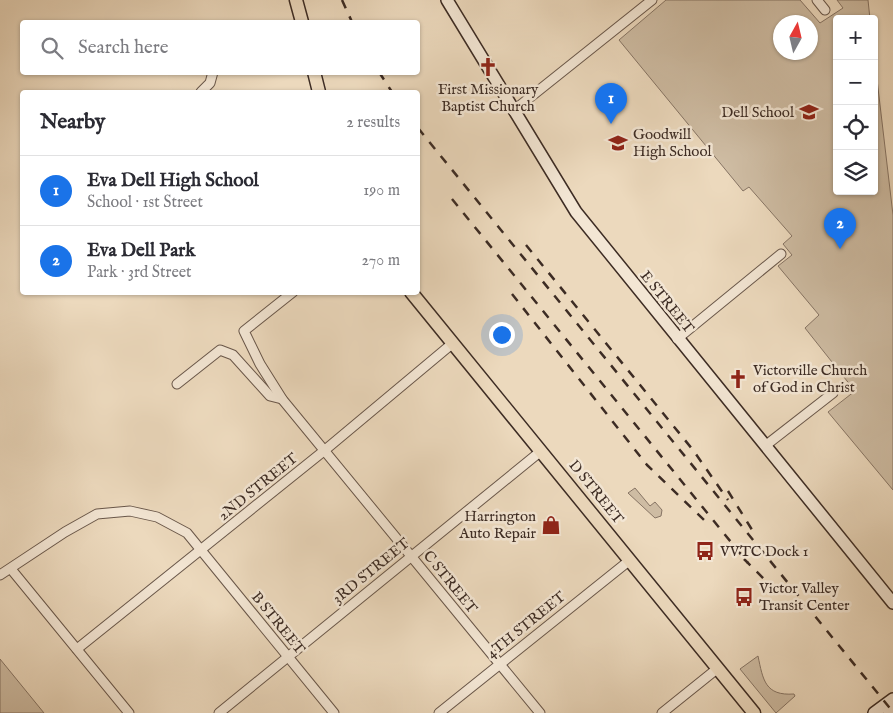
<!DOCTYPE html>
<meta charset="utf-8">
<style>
:root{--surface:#fff;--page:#f7f7f7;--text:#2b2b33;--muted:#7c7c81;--line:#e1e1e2;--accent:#1a73e8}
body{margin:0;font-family:"IM FELL English",serif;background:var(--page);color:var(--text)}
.controls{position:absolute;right:15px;top:15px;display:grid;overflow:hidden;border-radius:5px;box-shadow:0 1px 4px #0004}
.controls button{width:45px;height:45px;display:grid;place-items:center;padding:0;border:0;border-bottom:1px solid var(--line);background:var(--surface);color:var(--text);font:25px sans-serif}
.compass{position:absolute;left:773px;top:15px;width:45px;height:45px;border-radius:50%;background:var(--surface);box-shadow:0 1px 4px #0004;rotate:8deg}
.you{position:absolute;left:501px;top:334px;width:18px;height:18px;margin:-12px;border:4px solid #fff;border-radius:50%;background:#1a73e8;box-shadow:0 0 0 8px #1a73e833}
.badge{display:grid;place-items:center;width:32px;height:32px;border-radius:50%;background:var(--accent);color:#fff;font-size:16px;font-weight:700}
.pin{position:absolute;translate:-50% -41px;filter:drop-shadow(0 1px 2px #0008)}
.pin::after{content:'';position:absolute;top:26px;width:18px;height:15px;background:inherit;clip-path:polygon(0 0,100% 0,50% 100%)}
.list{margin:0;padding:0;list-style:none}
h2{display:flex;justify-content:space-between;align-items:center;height:65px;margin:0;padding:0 20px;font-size:21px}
h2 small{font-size:16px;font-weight:400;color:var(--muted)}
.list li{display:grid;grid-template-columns:32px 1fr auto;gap:15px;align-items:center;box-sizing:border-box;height:70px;padding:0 20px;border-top:1px solid var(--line)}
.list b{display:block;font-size:19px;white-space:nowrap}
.list p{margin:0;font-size:16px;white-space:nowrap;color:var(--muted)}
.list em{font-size:16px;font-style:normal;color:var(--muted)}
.icon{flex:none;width:28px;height:28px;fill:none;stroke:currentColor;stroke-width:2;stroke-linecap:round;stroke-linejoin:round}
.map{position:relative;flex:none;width:893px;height:713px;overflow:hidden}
.search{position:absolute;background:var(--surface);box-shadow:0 1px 4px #0004;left:20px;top:20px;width:400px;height:55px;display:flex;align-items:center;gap:12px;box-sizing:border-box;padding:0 18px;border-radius:5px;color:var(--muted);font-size:19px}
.panel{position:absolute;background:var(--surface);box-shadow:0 1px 4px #0004;left:20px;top:90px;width:400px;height:205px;border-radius:5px}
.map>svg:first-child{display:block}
.green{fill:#cebca3;stroke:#867464;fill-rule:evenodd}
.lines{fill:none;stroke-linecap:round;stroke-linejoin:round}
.street-casing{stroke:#69574a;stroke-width:11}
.secondary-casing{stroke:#3d2c24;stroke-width:14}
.primary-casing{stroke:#3d2c24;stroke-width:15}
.street{stroke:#f3e6d4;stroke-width:9}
.secondary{stroke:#f3e6d4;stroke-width:11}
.primary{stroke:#ecd9bd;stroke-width:12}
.rail{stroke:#3d2c24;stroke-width:2.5;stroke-dasharray:9 9;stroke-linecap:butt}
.labels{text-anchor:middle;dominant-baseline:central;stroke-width:5;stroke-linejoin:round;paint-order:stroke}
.poi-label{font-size:15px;fill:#3d2c24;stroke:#f3e6d4;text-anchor:start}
.street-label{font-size:15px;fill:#3d2c24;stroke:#f3e6d4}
</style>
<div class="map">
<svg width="893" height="713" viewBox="0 0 893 713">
<rect width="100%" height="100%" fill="#ecd9bd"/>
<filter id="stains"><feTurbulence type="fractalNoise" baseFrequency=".004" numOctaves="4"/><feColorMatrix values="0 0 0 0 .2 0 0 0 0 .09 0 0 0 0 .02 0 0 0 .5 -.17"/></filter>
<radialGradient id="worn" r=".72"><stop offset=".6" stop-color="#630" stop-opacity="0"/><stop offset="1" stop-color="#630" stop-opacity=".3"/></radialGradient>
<g class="green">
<path d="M666 0H800L820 23 843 8 837 0H868L870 19H837V191H874V54L893 215V490L828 412 855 391 805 328 819 315 778 266 792 255 783 244 792 236 749 187 743 191 619 40ZM810 22V52H780V22Z"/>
<path d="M635 488 650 506 655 502 662 510 661 516 655 518 628 493Z"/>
<path d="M758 656C763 680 765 696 794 694L795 696 776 713 740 669Z"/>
<path d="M0 659 44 713H0Z"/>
</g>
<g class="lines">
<g class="street-casing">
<g id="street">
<path d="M817 0 825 10"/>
<path d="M201 92 210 83 213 72"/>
<path d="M513 111 652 0"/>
<path d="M293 292 244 331 260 364 282 399 540 713"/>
<path d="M677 339 781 254"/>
<path d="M177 384 220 350 233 355 270 396 282 399"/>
<path d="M765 446 833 393"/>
<path d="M11 569 129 713"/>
<path d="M0 575 65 532 97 514 130 511 157 517 187 533 334 713"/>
<path d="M77 649 325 450 453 343"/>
<path d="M219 713 541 451"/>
<path d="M439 713 630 560"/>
<path d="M662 713 718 668"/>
</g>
</g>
<g class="secondary-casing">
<g id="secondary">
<path d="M447 0 576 212 893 603"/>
<path d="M874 713 893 699"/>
<path d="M889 713 893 710"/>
</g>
</g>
<g class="primary-casing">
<g id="primary">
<path d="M296 0 302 22"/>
<path d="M314 72 319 92"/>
<path d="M411 292 754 713"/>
</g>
</g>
<use href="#street" class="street"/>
<use href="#secondary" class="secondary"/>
<use href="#primary" class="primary"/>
<g class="rail">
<path d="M342 0 352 22"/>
<path d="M379 72 392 92"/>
<path d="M418 128 893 712"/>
<path d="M452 199 748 563"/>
<path d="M526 245 693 450 728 500"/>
<path d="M512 294 647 465 704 520"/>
<path d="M728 491 754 533"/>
<path d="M744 559 781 596"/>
</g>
</g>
<defs>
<g id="church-bare" transform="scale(1.5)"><path d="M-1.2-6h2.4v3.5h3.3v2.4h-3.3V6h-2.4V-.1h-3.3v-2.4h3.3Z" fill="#8f2418" stroke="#f3e6d4" stroke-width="2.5" paint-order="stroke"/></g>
<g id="school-bare" transform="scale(1.5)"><path d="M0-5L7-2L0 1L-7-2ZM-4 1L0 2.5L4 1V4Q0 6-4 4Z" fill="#8f2418" stroke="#f3e6d4" stroke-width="2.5" paint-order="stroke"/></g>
<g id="shop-bare" transform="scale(1.5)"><path d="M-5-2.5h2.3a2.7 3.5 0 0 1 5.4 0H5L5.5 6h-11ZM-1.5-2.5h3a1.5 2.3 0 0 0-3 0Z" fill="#8f2418" stroke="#f3e6d4" stroke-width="2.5" paint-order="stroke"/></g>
<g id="bus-bare" transform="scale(1.5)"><path d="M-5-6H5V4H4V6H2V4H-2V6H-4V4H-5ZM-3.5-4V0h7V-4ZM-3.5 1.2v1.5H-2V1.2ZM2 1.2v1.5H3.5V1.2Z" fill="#8f2418" stroke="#f3e6d4" stroke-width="2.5" paint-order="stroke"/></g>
</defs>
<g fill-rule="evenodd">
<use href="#church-bare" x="488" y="67"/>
<use href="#school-bare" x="809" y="112"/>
<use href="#school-bare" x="618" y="143"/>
<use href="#church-bare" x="738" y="379"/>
<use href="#shop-bare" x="551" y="525"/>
<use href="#bus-bare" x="705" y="551"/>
<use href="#bus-bare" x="744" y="597"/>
</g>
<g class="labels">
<g class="poi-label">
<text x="488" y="89" text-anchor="middle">First Missionary<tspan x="488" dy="17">Baptist Church</tspan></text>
<text x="794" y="112" text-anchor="end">Dell School</text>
<text x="633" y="134">Goodwill<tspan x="633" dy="17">High School</tspan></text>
<text x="753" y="370">Victorville Church<tspan x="753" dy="17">of God in Christ</tspan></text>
<text x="536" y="516" text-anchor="end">Harrington<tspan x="536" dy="17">Auto Repair</tspan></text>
<text x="720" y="551">VVTC Dock 1</text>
<text x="759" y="588">Victor Valley<tspan x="759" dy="17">Transit Center</tspan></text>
</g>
<g class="street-label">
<text transform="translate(667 302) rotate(51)">E STREET</text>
<text transform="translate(258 487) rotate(-39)">2ND STREET</text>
<text transform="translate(596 492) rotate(51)">D STREET</text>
<text transform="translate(371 571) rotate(-39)">3RD STREET</text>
<text transform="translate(450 582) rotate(51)">C STREET</text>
<text transform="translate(278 623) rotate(51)">B STREET</text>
<text transform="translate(526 625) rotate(-39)">4TH STREET</text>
</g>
</g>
<rect width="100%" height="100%" filter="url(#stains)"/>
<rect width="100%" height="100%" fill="url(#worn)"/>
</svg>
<div class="controls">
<button>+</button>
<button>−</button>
<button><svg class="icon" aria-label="locate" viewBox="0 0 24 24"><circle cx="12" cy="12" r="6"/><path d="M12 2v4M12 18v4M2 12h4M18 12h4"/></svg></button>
<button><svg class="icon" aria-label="layers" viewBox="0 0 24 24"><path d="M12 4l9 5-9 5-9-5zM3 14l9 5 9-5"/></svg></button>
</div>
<svg class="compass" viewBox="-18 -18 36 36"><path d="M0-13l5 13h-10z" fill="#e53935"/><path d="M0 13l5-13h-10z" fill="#7c7c81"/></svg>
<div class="you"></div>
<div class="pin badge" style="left:611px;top:124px">1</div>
<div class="pin badge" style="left:840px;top:249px">2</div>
<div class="search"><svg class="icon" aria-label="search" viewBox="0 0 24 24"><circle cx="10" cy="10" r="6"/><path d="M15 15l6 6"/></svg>Search here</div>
<section class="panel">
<h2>Nearby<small>2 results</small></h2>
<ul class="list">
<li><span class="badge">1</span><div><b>Eva Dell High School</b><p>School · 1st Street</p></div><em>190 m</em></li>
<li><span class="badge">2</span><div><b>Eva Dell Park</b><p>Park · 3rd Street</p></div><em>270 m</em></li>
</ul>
</section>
</div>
